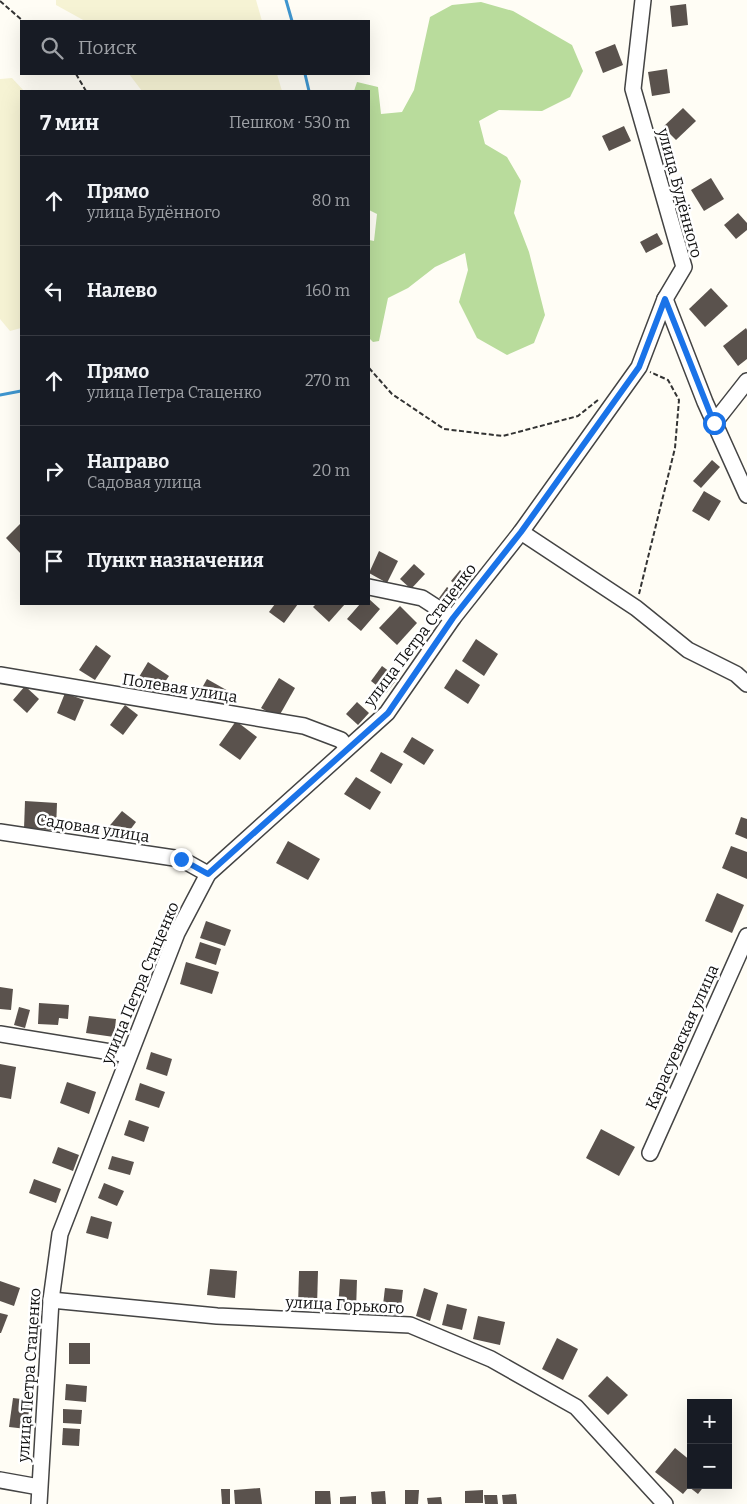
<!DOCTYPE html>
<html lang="ru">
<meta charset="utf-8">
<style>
:root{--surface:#171b24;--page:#242831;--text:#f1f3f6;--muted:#9ea1a6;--line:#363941}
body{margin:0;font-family:Bitter,serif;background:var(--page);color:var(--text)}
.controls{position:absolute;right:15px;bottom:15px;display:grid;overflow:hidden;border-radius:0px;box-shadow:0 5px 20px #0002}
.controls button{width:45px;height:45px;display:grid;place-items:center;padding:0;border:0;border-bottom:1px solid var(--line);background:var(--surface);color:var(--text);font:25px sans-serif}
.stop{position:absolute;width:15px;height:15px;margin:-11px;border:4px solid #1a73e8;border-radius:50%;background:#fff}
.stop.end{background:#1a73e8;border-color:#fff;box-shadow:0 1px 5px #0008}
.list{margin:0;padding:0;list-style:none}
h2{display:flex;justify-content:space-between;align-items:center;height:65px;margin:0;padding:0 20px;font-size:21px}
h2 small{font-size:16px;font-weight:400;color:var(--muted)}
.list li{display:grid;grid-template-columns:32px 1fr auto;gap:15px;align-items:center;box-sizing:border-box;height:90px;padding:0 20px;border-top:1px solid var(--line)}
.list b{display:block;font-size:19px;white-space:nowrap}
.list p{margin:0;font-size:16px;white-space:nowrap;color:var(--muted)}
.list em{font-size:16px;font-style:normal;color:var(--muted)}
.icon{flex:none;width:28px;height:28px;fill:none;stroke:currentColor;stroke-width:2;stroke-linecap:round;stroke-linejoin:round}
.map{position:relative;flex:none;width:747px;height:1504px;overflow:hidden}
.search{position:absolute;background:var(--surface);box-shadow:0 5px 20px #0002;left:20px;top:20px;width:350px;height:55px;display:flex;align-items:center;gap:12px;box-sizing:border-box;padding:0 18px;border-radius:0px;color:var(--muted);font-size:19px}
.panel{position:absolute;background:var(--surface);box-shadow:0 5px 20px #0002;left:20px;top:90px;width:350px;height:515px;border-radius:0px}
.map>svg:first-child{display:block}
.farmland{fill:#f6f3d4}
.forest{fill:#b9dc9c}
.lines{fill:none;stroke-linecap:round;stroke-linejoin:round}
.stream{stroke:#3f96cf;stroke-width:3}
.building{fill:#5a524d}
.minor-casing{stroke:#444;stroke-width:18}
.path{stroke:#333;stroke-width:2;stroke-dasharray:5 2.5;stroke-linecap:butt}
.minor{stroke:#fff;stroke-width:15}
.route{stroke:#1a73e8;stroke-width:6}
.labels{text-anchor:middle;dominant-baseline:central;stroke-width:5;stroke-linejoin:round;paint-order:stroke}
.street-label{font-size:16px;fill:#111;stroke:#fff}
</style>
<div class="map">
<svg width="747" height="1504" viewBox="0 0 747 1504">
<rect width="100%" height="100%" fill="#fffdf5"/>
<g class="farmland">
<path d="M56 0H256L262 21H85L56 5Z"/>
<path d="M129 74H277L282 91H142Z"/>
<path d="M12 78 24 91H21V328L10 331 0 319V79Z"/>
</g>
<path class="forest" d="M481 2 513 11 572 45 583 71 570 97 542 111 499 110 479 121 485 144 507 157 521 181 514 213 529 252 545 315 534 343 507 355 477 338 459 302 468 270 465 253 435 267 408 288 388 298 379 341 373 342 369 338V240L374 241 377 214 369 210V91H354L357 82 378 87 381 114 402 112 414 90 430 17 452 5Z"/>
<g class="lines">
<g class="stream">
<path d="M286 0 292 21"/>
<path d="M305 74 309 91"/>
<path d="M0 395 21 391"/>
</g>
</g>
<g class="building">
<path d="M686 4 688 25 672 27 670 6Z"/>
<path d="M615 44 623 65 603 73 595 52Z"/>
<path d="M667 69 670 93 652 96 648 72Z"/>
<path d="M683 108 696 121 676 140 663 127Z"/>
<path d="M624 126 631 141 609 151 602 136Z"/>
<path d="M711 178 724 199 704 211 691 190Z"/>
<path d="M738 213 747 223V230L736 239 724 225Z"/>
<path d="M657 233 663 244 646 253 640 242Z"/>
<path d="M711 288 728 306 705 327 689 309Z"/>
<path d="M746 328 747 330V359L738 366 723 346Z"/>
<path d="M712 460 720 467 701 488 693 481Z"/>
<path d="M704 491 721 501 709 521 692 511Z"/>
<path d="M21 523V554L6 538Z"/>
<path d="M379 551 398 561 387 583 369 573Z"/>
<path d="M414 564 425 574 411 589 400 579Z"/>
<path d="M460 570 474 581 465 592 451 581Z"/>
<path d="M447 587 460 597 452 608 439 598Z"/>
<path d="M369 599 380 609 361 631 347 619 360 604H369Z"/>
<path d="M275 604H298L284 623 269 612Z"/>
<path d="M316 604H345L329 622 313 607Z"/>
<path d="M400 606 417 623 397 645 379 628Z"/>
<path d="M476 639 498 654 484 676 462 661Z"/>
<path d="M96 645 111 656 95 680 79 670Z"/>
<path d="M148 662 169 676 156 695 136 682Z"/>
<path d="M382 666 398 678 386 693 371 681Z"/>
<path d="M456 669 480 685 468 704 444 688Z"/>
<path d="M279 678 295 688 278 718 261 708Z"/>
<path d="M207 679 230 692 221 708 198 695Z"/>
<path d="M25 686 39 699 27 713 13 700Z"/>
<path d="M65 693 84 700 75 721 57 713Z"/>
<path d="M357 702 369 713 358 725 346 714Z"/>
<path d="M125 705 138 715 123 735 110 725Z"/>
<path d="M236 721 257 737 240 760 219 745Z"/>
<path d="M412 737 434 750 424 765 403 752Z"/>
<path d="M381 752 403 764 391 784 370 771Z"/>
<path d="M356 777 381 792 370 810 344 794Z"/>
<path d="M25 801 57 803 56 830 24 829Z"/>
<path d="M122 811 136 822 121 842 106 830Z"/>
<path d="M741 817 747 819V839L735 834Z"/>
<path d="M288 841 320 859 308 880 276 863Z"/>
<path d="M731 846 747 852V879L722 868Z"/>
<path d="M717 893 744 905 732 933 705 921Z"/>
<path d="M206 921 231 930 225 946 200 938Z"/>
<path d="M200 942 221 949 216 965 195 958Z"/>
<path d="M186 962 219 972 212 994 180 984Z"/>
<path d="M0 987 13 989 11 1010 0 1009Z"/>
<path d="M39 1003 69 1005 68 1019 59 1018 58 1025 38 1024Z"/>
<path d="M19 1007 30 1010 25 1028 14 1025Z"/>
<path d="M89 1016 116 1019 114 1037 86 1033Z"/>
<path d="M151 1052 172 1059 167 1076 146 1069Z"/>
<path d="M0 1064 16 1067 11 1099 0 1097Z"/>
<path d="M67 1082 96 1092 89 1114 60 1103Z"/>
<path d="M140 1083 165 1092 159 1108 135 1100Z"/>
<path d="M129 1120 149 1127 144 1142 124 1135Z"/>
<path d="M601 1129 635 1147 619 1176 586 1158Z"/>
<path d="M58 1147 79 1155 73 1171 52 1163Z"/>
<path d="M112 1156 134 1162 130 1175 108 1169Z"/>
<path d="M34 1179 61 1189 56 1203 29 1193Z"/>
<path d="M104 1183 124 1191 117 1206 98 1198Z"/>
<path d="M91 1216 112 1222 108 1239 86 1233Z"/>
<path d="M210 1269 237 1271 235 1298 207 1295Z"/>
<path d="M299 1271H318L317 1307H298Z"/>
<path d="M340 1279 357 1280 356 1311 338 1310Z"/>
<path d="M0 1281 20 1288 14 1306 0 1301Z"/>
<path d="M385 1288 403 1290 400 1315 382 1313Z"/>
<path d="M424 1288 438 1293 430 1321 416 1316Z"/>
<path d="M447 1304 467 1309 462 1330 442 1325Z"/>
<path d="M0 1313 8 1315 1 1333H0Z"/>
<path d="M478 1316 505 1322 500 1345 473 1339Z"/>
<path d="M557 1338 578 1349 563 1380 542 1369Z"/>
<rect x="69" y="1343" width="21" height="21"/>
<path d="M607 1376 628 1395 608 1415 588 1396Z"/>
<path d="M66 1384 87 1386 86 1402 65 1400Z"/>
<path d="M13 1398 30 1400 27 1429 9 1427Z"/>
<path d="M63 1409 82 1410 81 1424 63 1423Z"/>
<path d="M63 1428 80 1429 79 1446 62 1445Z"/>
<path d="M675 1448 691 1461V1485H705L698 1494 689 1487 683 1494 655 1472Z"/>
<path d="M260 1488 262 1504H235L234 1490Z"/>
<path d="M221 1489H230V1504H222Z"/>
<path d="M405 1490H419L418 1504H405Z"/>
<path d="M483 1490V1503H465V1491Z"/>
<path d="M315 1491H330L331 1504H315Z"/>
<path d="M385 1491 386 1504H372L371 1492Z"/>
<path d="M516 1494 517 1504H503L502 1495Z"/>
<path d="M484 1495H497L498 1504H485Z"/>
<path d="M356 1496V1504H340V1497Z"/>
<path d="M441 1497 442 1504H428L427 1498Z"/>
</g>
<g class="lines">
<g class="minor-casing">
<g id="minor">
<path d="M665 299 705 402 747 495"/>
<path d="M714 423 747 381"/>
<path d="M521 532 636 608 688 650 736 674 747 684"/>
<path d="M369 587 422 598 453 618"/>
<path d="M0 675 304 726 341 740 347 748"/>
<path d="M0 832 181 859 208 874"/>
<path d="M0 1034 129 1055"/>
<path d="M650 1153 747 936"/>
<path d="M51 1300 217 1316 410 1325 491 1359 576 1407 665 1504"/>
<path d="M0 1480 39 1487"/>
<path d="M39 1504 51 1300 60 1234 177 933 208 874 387 713 453 618 521 532 639 367 665 299 684 267 633 89 643 0"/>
</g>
</g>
<g class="path">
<path d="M0 1 23 21"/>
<path d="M76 74 86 91"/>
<path d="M369 368 392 394 444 429 503 436 578 416 598 400"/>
<path d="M639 594 675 448 679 400 668 380 650 372"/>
</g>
<use href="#minor" class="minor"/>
</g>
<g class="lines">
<path class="route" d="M181 859 208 874 388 713 453 618 521 532 639 367 665 299 714 423"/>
</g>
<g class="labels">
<g class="street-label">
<text transform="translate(680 193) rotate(75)">улица Будённого</text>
<text transform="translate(420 635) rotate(-53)">улица Петра Стаценко</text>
<text transform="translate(180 688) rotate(9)">Полевая улица</text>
<text transform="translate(93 828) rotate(9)">Садовая улица</text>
<text transform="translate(140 983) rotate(-67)">улица Петра Стаценко</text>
<text transform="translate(682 1037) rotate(-66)">Карасуевская улица</text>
<text transform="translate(345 1305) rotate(3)">улица Горького</text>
<text transform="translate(29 1375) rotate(-86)">улица Петра Стаценко</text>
</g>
</g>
</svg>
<div class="controls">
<button>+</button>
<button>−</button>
</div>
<div class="stop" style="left:714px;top:423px"></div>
<div class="stop end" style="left:181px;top:859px"></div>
<div class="search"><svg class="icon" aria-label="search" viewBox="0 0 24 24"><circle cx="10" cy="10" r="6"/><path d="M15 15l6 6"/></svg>Поиск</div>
<section class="panel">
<h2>7 мин<small>Пешком · 530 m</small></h2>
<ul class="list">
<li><svg class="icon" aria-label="ahead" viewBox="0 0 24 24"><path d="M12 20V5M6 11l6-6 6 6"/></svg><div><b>Прямо</b><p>улица Будённого</p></div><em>80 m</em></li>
<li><svg class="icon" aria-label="left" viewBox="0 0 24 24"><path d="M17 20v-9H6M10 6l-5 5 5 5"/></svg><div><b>Налево</b></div><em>160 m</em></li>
<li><svg class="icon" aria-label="ahead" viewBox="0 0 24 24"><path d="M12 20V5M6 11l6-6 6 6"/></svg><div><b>Прямо</b><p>улица Петра Стаценко</p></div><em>270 m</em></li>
<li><svg class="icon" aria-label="right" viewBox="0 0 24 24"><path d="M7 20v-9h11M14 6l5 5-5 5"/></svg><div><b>Направо</b><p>Садовая улица</p></div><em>20 m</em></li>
<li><svg class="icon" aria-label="arrive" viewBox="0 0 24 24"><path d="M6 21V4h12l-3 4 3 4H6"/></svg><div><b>Пункт назначения</b></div></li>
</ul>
</section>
</div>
